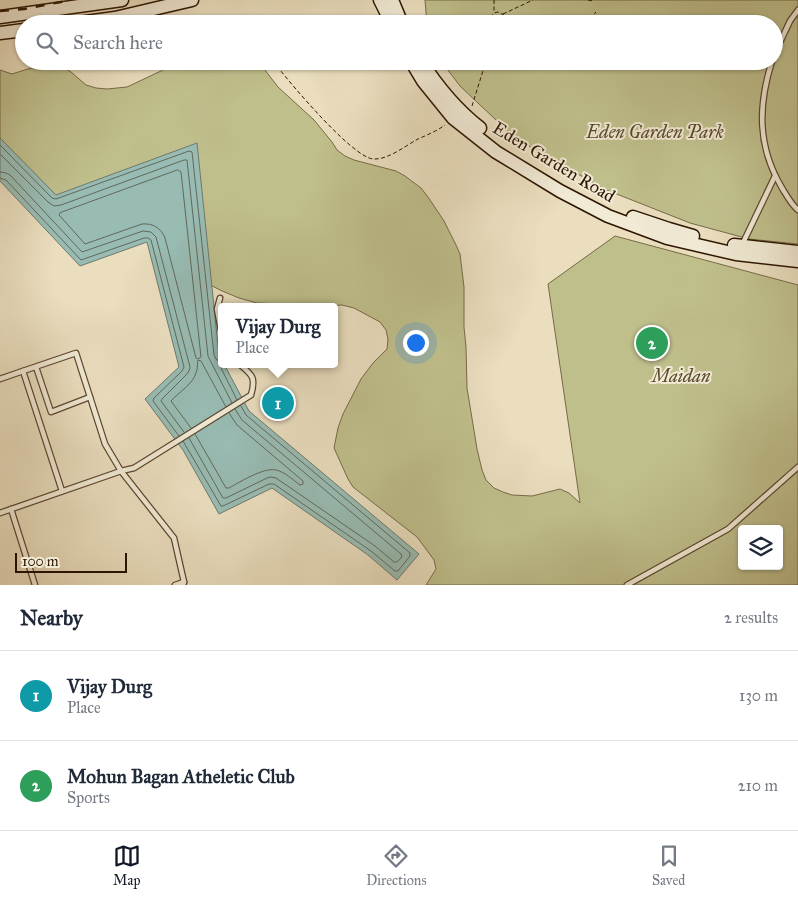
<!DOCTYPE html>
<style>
:root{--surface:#fff;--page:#f6f6f7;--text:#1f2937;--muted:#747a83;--line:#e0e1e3;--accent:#111827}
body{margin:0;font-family:"IM FELL Great Primer",serif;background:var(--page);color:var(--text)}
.controls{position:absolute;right:15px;bottom:15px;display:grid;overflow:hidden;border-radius:5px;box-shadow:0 1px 4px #0004}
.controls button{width:45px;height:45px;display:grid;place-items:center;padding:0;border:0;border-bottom:1px solid var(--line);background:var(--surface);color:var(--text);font:25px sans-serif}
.scale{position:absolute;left:15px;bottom:12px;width:112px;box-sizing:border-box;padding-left:5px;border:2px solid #2d1500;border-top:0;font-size:14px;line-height:18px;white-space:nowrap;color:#2d1500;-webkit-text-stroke:4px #f1ead5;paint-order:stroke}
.you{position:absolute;left:415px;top:342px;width:18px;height:18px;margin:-12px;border:4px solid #fff;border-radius:50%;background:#1a73e8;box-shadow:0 0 0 8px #1a73e833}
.badge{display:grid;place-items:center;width:32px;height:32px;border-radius:50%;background:var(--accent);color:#fff;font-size:16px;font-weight:700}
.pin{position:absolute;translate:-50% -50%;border:2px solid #fff;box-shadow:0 1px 5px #0006}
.popup{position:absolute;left:218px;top:303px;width:120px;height:65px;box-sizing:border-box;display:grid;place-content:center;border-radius:5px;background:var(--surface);filter:drop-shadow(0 1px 4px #0005);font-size:16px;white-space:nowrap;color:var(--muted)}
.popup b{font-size:19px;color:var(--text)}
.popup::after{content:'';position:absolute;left:50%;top:100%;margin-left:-10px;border:10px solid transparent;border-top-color:var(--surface)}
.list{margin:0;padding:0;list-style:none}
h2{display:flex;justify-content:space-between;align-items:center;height:65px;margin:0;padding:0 20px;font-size:21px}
h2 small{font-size:16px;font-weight:400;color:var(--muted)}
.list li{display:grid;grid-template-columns:32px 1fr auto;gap:15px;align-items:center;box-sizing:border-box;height:90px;padding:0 20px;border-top:1px solid var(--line)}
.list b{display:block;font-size:19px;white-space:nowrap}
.list p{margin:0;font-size:16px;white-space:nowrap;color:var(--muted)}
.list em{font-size:16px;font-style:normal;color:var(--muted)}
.icon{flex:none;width:28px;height:28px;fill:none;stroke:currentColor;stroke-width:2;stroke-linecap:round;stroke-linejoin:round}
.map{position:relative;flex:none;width:798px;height:585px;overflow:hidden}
.search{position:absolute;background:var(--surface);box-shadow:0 1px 4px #0004;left:15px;right:15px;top:15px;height:55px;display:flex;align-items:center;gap:12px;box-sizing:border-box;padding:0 18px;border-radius:28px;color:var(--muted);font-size:19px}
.sheet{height:245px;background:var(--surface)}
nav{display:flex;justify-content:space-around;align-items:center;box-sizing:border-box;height:70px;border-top:1px solid var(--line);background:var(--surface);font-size:14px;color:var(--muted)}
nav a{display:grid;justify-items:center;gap:2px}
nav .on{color:var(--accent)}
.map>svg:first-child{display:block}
.green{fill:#bfbf8c;stroke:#766a46;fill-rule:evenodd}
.water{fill:#98bcb4;stroke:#6d796c}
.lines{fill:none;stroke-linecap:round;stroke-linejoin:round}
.shore{stroke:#62685a;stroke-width:1}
.lane-casing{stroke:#5c4730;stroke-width:7}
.secondary-casing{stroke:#2d1500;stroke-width:15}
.path{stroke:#2d1500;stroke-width:1;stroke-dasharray:4 2.5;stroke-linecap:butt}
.lane{stroke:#f1ead5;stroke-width:4.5}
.secondary{stroke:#f1ead5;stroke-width:12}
.rail{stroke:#2d1500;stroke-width:2.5;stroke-dasharray:9 9;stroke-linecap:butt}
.labels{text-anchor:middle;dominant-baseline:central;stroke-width:4;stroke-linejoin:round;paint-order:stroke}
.park-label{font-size:18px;font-style:italic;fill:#59482a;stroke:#f1ead5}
.street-label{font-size:18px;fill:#2d1500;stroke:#f1ead5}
</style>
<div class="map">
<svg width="798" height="585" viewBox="0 0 798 585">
<rect width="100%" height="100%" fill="#eadebf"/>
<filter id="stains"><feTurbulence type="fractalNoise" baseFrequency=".004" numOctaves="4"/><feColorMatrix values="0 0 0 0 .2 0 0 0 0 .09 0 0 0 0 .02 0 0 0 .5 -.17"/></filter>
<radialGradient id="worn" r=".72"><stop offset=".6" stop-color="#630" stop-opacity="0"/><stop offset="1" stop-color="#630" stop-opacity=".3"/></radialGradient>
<g class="green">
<path d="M425 0H798V244L749 239 690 223 604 189 515 138 460 86 441 61H774V24H427Z"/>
<path d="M176 61H258L278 87 314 120 332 142 337 150 345 156 354 160 396 171 405 176 421 188 428 197 444 221 456 245 460 254 464 287V327L466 347 467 388 477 449 482 470 486 480 494 488 503 492 512 495 532 496 560 489 569 493 580 503 548 284 615 236 798 285V585H426L436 569 434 560 417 537 353 487 348 479 334 448 338 428 343 414 361 379 373 363 387 349 388 339 386 330 380 322 354 308 342 305 307 307 286 304 257 303 239 298 222 291 197 278 169 239 118 238 0 157V70L12 74 31 68 63 67 71 72 86 85 96 88 107 89 127 87 163 70ZM742 529H779V566H742Z"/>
</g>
<path class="water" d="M0 138 56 195 197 143 219 355 222 360V364H224L249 411 419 554 397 580 368 555 272 488 219 514 183 450 145 399 179 367 147 242 80 266 0 181Z"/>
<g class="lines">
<g class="shore">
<path d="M0 145 52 198 56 199 189 151 192 152 214 355 216 359 220 362 221 368 237 400"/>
<path d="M0 154 48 202 54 206 61 205 184 160H187L208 356 232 403"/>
<path d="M178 170 181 172 201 357 198 359 196 358 165 238C161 228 153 223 142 224L85 244 59 215 60 213Z"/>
<path d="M0 172 6 173 10 175 82 252 143 231 151 232 156 237 190 367 189 371 186 375 162 399 161 401 184 432"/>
<path d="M0 178 6 180 81 260 144 238H148L151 240 184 367 182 371 154 398 153 401 179 436"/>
<path d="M191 428 171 401C179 392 193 384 196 373 198 368 197 364 198 360L201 361 226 407"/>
<path d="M195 434 226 488H229C240 482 264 467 276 470 285 472 293 480 300 485L303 484V481L237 425 229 413"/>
<path d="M189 438 223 498H226L267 478 271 477 276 478 375 546 394 562H397L402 557 401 554 242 420 235 409"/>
<path d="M183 441 221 506H223L269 484H274L371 551 395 571H398L410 556V553L246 415 241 406"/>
</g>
<g class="lane-casing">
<g id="lane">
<path d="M774 55 790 21 798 10"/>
<path d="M772 61C758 106 757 146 782 188 787 196 791 204 798 210"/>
<path d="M742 245 775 176"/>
<path d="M220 298 217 309 222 335"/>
<path d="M23 371 76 353 90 397 51 412 36 367"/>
<path d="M0 379 23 371 62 491"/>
<path d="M90 397 105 444 121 471 174 538 184 582 183 585"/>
<path d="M11 509 35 585"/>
<path d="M0 513 121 471 134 468 251 395C256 378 253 375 239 364"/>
<path d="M175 585 184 582"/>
<path d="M627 585 728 529 798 467"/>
</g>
</g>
<g class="secondary-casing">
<g id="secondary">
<path d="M380 0 392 24"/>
<path d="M392 0 402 24"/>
<path d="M0 17 122 0"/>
<path d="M71 24 115 18 192 0"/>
<path d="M0 33 24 30"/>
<path d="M411 61 423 81 453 118 496 152 560 191 608 216 667 238 736 254 798 261"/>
<path d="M421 61C437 86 457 110 480 128"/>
<path d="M633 217 669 229 693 236"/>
<path d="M734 245 798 252"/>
</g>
</g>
<g class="path">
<path d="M494 0V12"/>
<path d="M588 0 593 1"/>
<path d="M503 14 533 0"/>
<path d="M481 24 490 20"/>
<path d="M492 24C489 18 491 13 498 12L504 15 505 20 503 24"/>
<path d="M586 24 596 12"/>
<path d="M273 61C288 81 352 157 373 159 388 160 405 146 418 139 427 135 437 131 445 125"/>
<path d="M472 106 486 61"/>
</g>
<use href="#lane" class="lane"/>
<use href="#secondary" class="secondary"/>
<path class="rail" d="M0 11 24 9 71 0"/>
</g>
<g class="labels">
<g class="park-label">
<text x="655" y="132">Eden Garden Park</text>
<text x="681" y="376">Maidan</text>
</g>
<g class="street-label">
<text transform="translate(554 162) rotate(31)">Eden Garden Road</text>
</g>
</g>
<rect width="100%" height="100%" filter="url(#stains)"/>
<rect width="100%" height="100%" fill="url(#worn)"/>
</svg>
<div class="controls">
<button><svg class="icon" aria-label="layers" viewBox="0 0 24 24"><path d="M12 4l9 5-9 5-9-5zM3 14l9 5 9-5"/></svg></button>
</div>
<div class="scale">100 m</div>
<div class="you"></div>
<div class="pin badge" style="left:278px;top:403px;background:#0f9aa8">1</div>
<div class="popup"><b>Vijay Durg</b>Place</div>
<div class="pin badge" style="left:652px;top:343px;background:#2e9e5b">2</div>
<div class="search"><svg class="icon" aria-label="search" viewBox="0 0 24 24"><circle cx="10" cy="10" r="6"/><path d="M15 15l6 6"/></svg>Search here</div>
</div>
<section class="sheet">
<h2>Nearby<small>2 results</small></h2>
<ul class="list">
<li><span class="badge" style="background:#0f9aa8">1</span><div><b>Vijay Durg</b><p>Place</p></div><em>130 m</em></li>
<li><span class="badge" style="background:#2e9e5b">2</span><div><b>Mohun Bagan Atheletic Club</b><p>Sports</p></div><em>210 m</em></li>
</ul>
</section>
<nav>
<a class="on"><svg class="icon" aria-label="map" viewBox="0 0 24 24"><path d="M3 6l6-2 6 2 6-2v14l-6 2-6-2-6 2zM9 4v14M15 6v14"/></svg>Map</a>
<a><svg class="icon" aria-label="directions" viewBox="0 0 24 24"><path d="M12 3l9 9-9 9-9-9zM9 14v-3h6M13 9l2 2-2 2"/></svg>Directions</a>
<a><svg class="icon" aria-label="saved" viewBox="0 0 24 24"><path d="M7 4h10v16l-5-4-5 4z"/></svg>Saved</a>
</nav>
